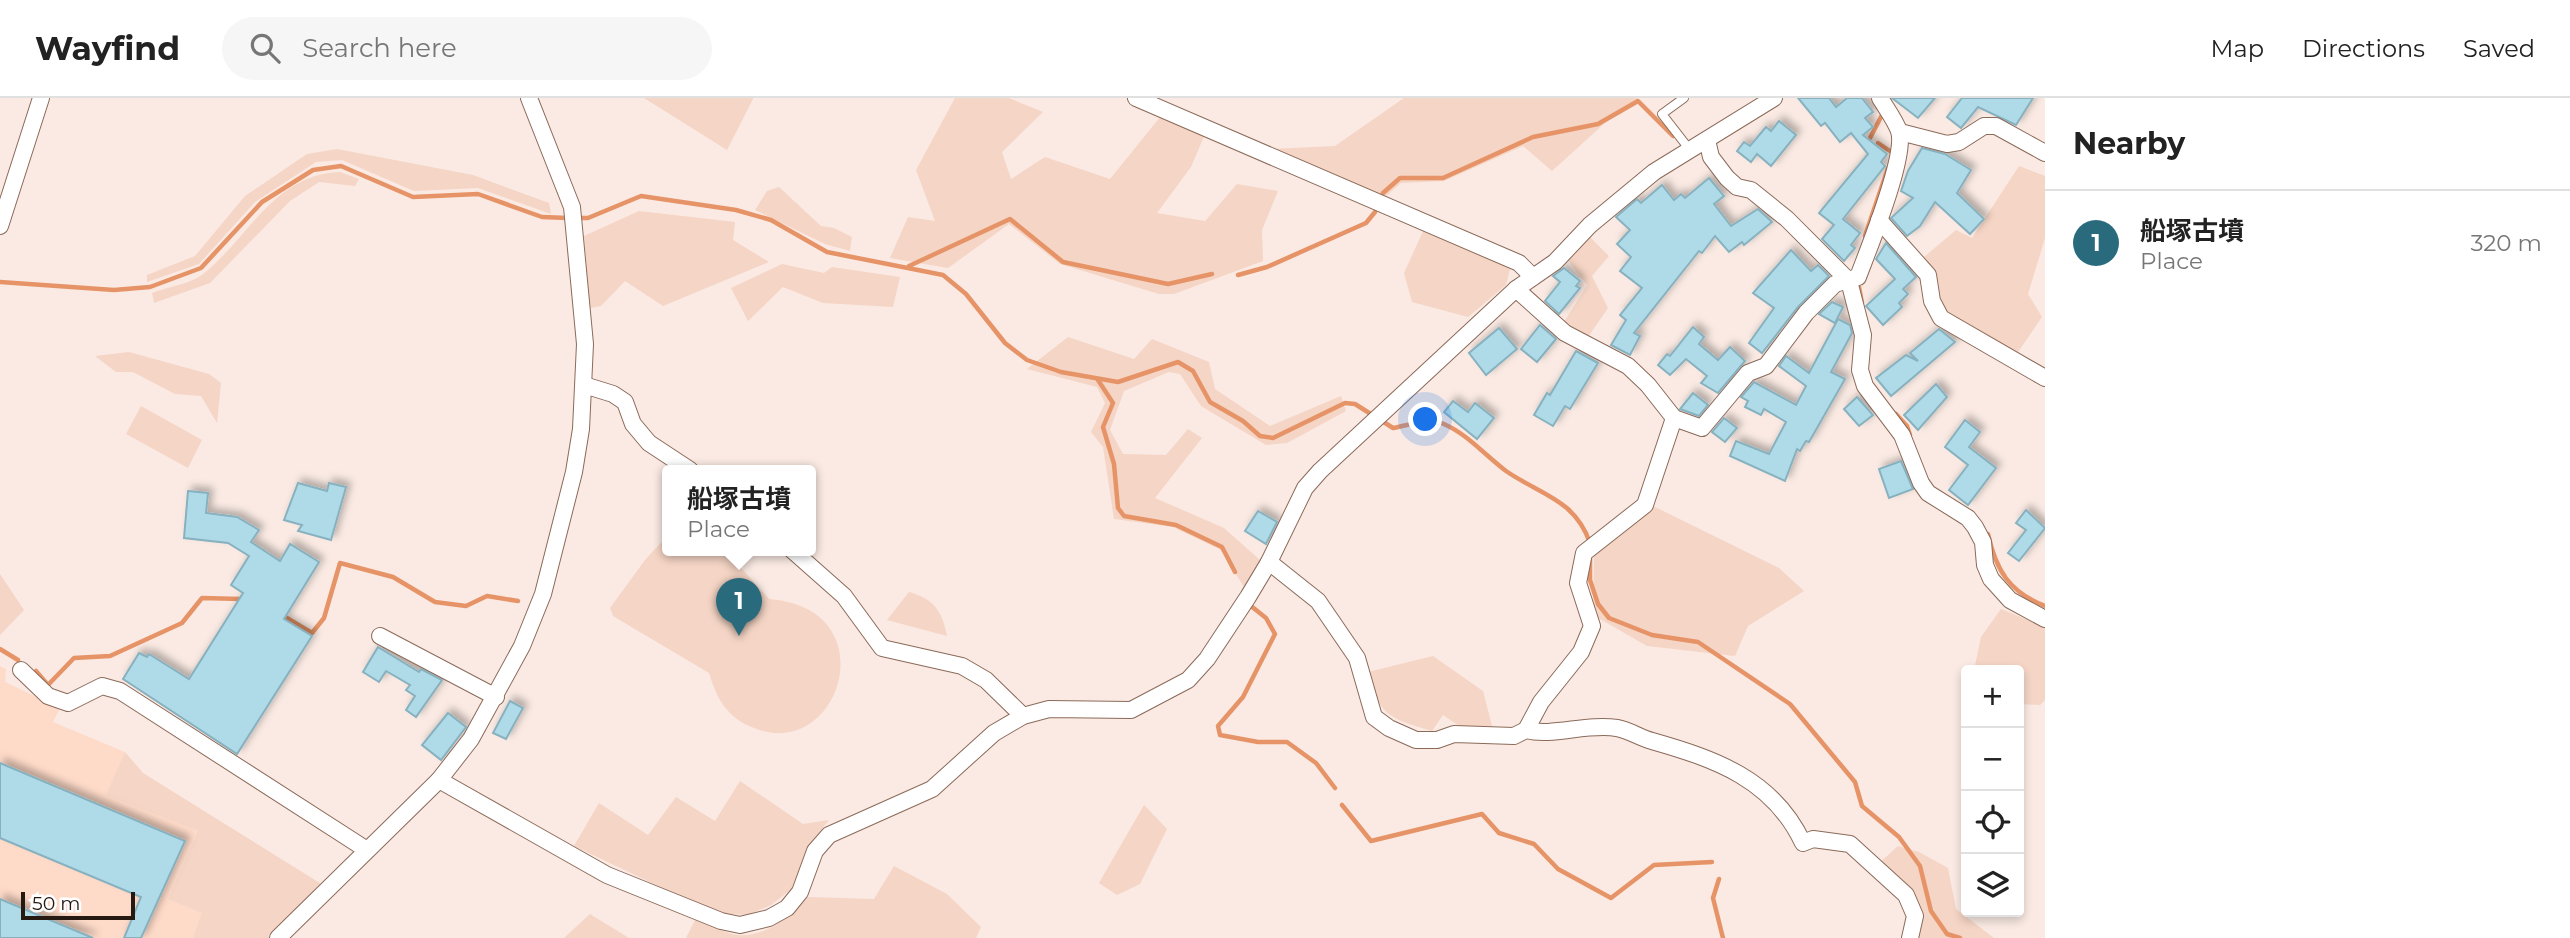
<!DOCTYPE html>
<meta charset="utf-8">
<style>
:root{--surface:#fff;--page:#f6f6f6;--text:#222;--muted:#767676;--line:#e0e0e0;--accent:#296b7d}
body{margin:0;font-family:Montserrat,"Noto Sans JP",sans-serif;background:var(--page);color:var(--text)}
.controls{position:absolute;right:21px;bottom:21px;display:grid;overflow:hidden;border-radius:7px;box-shadow:0 4px 10px #0003}
.controls button{width:63px;height:63px;display:grid;place-items:center;padding:0;border:0;border-bottom:2px solid var(--line);background:var(--surface);color:var(--text);font:35px sans-serif}
.scale{position:absolute;left:21px;bottom:18px;width:114px;box-sizing:border-box;padding-left:7px;border:4px solid #261912;border-top:0;font-size:19px;line-height:24px;white-space:nowrap;color:#261912;-webkit-text-stroke:5px #fff;paint-order:stroke}
.you{position:absolute;left:1426px;top:322px;width:24px;height:24px;margin:-18px;border:5px solid #fff;border-radius:50%;background:#1a73e8;box-shadow:0 0 0 10px #1a73e833}
.badge{display:grid;place-items:center;width:46px;height:46px;border-radius:50%;background:var(--accent);color:#fff;font-size:23px;font-weight:700}
.pin{position:absolute;translate:-50% -58px;filter:drop-shadow(0 2px 4px #0008)}
.pin::after{content:'';position:absolute;top:37px;width:24px;height:21px;background:inherit;clip-path:polygon(0 0,100% 0,50% 100%)}
.popup{position:absolute;left:662px;top:367px;width:154px;height:91px;box-sizing:border-box;display:grid;place-content:center;border-radius:7px;background:var(--surface);filter:drop-shadow(0 2px 5px #0005);font-size:23px;white-space:nowrap;color:var(--muted)}
.popup b{font-size:26px;color:var(--text)}
.popup::after{content:'';position:absolute;left:50%;top:100%;margin-left:-14px;border:14px solid transparent;border-top-color:var(--surface)}
.list{margin:0;padding:0;list-style:none}
h2{display:flex;justify-content:space-between;align-items:center;height:91px;margin:0;padding:0 28px;font-size:30px}
h2 small{font-size:23px;font-weight:400;color:var(--muted)}
.list li{display:grid;grid-template-columns:46px 1fr auto;gap:21px;align-items:center;box-sizing:border-box;height:105px;padding:0 28px;border-top:2px solid var(--line)}
.list b{display:block;font-size:26px;white-space:nowrap}
.list p{margin:0;font-size:23px;white-space:nowrap;color:var(--muted)}
.list em{font-size:23px;font-style:normal;color:var(--muted)}
.icon{flex:none;width:38px;height:38px;fill:none;stroke:currentColor;stroke-width:2;stroke-linecap:round;stroke-linejoin:round}
.map{position:relative;flex:none;width:2045px;height:840px;overflow:hidden}
header{display:flex;align-items:center;gap:42px;box-sizing:border-box;height:98px;padding:0 35px;background:var(--surface);border-bottom:2px solid var(--line)}
header strong{font-size:33px}
nav{display:flex;gap:38px;margin-inline-start:auto;font-size:24px}
.search{width:490px;height:63px;background:var(--page);display:flex;align-items:center;gap:18px;box-sizing:border-box;padding:0 24px;border-radius:38px;color:var(--muted);font-size:26px}
main{display:flex}
aside{flex:1;background:var(--surface)}
.map>svg:first-child{display:block}
.built{fill:#fedac8}
.green{fill:#f5d5c5}
.lines{fill:none;stroke-linecap:round;stroke-linejoin:round}
.stream{stroke:#e69467;stroke-width:4.5}
.building{fill:#afdbe8;stroke:#87b1bf;stroke-width:2;filter:url(#shadow)}
.service-casing{stroke:#8b6a59;stroke-width:10}
.minor-casing{stroke:#8b6a59;stroke-width:18}
.service{stroke:#fff;stroke-width:8}
.minor{stroke:#fff;stroke-width:16}
</style>
<header>
<strong>Wayfind</strong>
<div class="search"><svg class="icon" aria-label="search" viewBox="0 0 24 24"><circle cx="10" cy="10" r="6"/><path d="M15 15l6 6"/></svg>Search here</div>
<nav><a>Map</a><a>Directions</a><a>Saved</a></nav>
</header>
<main>
<div class="map">
<svg width="2045" height="840" viewBox="0 0 2045 840">
<defs>
<filter id="shadow"><feDropShadow dx="4.5" dy="-4.5" stdDeviation="3.5" flood-color="#0004"/></filter>
</defs>
<rect width="100%" height="100%" fill="#faeae3"/>
<path class="built" d="M0 568 6 571 5 584 60 610 53 624 125 654 107 697 198 733 168 801 203 815 193 840H0Z"/>
<g class="green">
<path d="M644 0H753V1L727 52Z"/>
<path d="M955 0H1009L1043 14 1002 54 1011 81 1045 59 1110 81 1161 18 1205 36 1191 69 1157 115 1205 123 1237 86 1278 93 1262 132 1263 163 1174 196H1159L1060 166 1009 126 948 170 890 160 908 119 935 123 916 72Z"/>
<path d="M1404 0H1638L1637 6 1606 24 1552 73 1523 48 1444 83 1401 85 1385 99 1270 51 1335 48Z"/>
<path d="M337 51 473 77 549 105 551 116 478 90 414 93 342 62 316 64 255 104 199 166 147 184V177L195 158 245 98 307 56Z"/>
<path d="M2019 68 2045 78V140L2028 196 2042 219 2016 257 1946 215 1936 199 1934 176 1924 159 1956 132 1972 140Z"/>
<path d="M340 74 359 81 355 88 319 84 290 103 210 185 154 205 152 195C167 189 191 186 203 176 248 141 274 76 340 74Z"/>
<path d="M779 89 821 128 834 130 852 139 850 153 825 146 755 112 767 93Z"/>
<path d="M639 113 735 124 733 142 769 164 663 208 625 183 601 208 590 210 584 138Z"/>
<path d="M1424 131 1510 171 1506 187 1468 219 1412 204 1404 175Z"/>
<path d="M1588 137 1609 158 1592 178 1608 210 1588 239 1564 224 1587 187 1567 161Z"/>
<path d="M782 166 824 175 832 169 900 179 893 209 823 205 783 189 748 223 731 190Z"/>
<path d="M1068 239 1134 261 1152 241 1209 264 1215 291 1270 328 1341 298 1346 313 1287 345 1266 347 1201 308 1180 276 1169 274 1124 293 1110 332 1123 356 1166 357 1188 331 1202 340 1155 400 1224 430 1260 462 1244 489 1221 452 1173 429 1114 421 1103 349 1091 334 1105 305 1097 289 1027 271Z"/>
<path d="M129 254 209 276 221 285 217 325 201 298 175 296 133 274H116L95 258Z"/>
<path d="M141 308 202 342 188 370 126 336Z"/>
<path d="M1651 407 1779 470 1804 493 1748 528 1735 558 1647 548 1593 517 1594 455Z"/>
<path d="M667 438V452H725L769 501C889 510 840 665 754 630 727 620 717 601 709 575L613 518 610 510 645 462Z"/>
<path d="M0 476 24 512 0 537Z"/>
<path d="M909 494C934 501 942 513 947 538L887 522Z"/>
<path d="M2001 511 2045 529V602L2040 607 2019 606V572H1974L1981 539Z"/>
<path d="M1433 558 1483 593 1493 632H1465L1443 617 1432 633C1389 620 1379 618 1368 574Z"/>
<path d="M125 654 143 675 323 787 270 840H193L202 815 168 801 198 733 106 697Z"/>
<path d="M740 683 803 726 829 722 809 747 793 790 771 807 748 817 715 815 574 748 599 705 648 737 676 699 715 723Z"/>
<path d="M1144 707 1167 731 1140 786 1117 797 1099 785Z"/>
<path d="M1898 748 1919 754 1948 770 1956 811 1994 840H1915L1920 817 1876 768Z"/>
<path d="M894 768 947 796 981 829 976 840H686L696 820C708 825 724 835 737 837 766 840 790 818 808 799L874 801Z"/>
<path d="M590 816 629 840H564Z"/>
</g>
<g class="lines">
<g class="stream">
<path d="M1870 40 1882 17"/>
<path d="M1878 45 1893 55 1892 58"/>
<path d="M1383 95 1400 80H1443L1533 39 1598 26 1638 3 1673 38"/>
<path d="M577 120H588L641 98 736 112 771 122 827 154 943 177 966 196 1005 245 1027 262 1061 274 1118 284 1178 264 1193 273 1210 304 1243 323 1260 338 1273 340 1345 305 1355 306 1374 318"/>
<path d="M1865 138 1888 70"/>
<path d="M909 168 1010 121 1063 164 1168 186 1212 176"/>
<path d="M1238 177 1267 169 1366 125 1375 114"/>
<path d="M0 184 114 192 150 189 201 170 262 104 313 72 341 68 413 99 478 96 542 119 568 120"/>
<path d="M1859 189 1862 205"/>
<path d="M1098 282 1113 305 1103 329 1114 366 1118 410 1124 418 1176 427 1222 449 1235 474"/>
<path d="M1896 316 1907 328 1910 337"/>
<path d="M1382 323 1393 330C1409 327 1430 319 1446 327 1468 337 1487 359 1506 373 1539 396 1575 401 1590 445"/>
<path d="M1988 436C1996 472 2009 494 2045 508"/>
<path d="M1590 460V482L1598 506 1609 520 1652 537 1698 544 1790 606 1855 684 1862 708 1899 739 1920 768 1931 813 1947 836 1960 840"/>
<path d="M1251 508 1266 520 1275 536 1243 599 1218 628 1220 637 1258 644H1287L1316 665 1335 690"/>
<path d="M282 517 312 535 324 520 340 465 393 479 435 504 466 508 487 498 518 503"/>
<path d="M0 551 18 562"/>
<path d="M36 573 48 587 74 560 110 558 182 525 202 500 241 501"/>
<path d="M1342 707 1371 743 1482 716 1499 735 1534 746 1558 771 1611 800 1654 767 1712 764"/>
<path d="M1719 781 1713 800 1723 840"/>
</g>
</g>
<g class="building">
<path d="M1798 0H1829L1836 9 1847 0H1862L1873 14 1865 20 1873 29 1863 37 1887 56 1881 64 1885 68 1843 121 1860 135 1851 147 1855 150 1844 163 1822 141 1834 127 1819 115 1868 56 1851 35 1840 44 1825 25 1821 28Z"/>
<path d="M1892 0H1935L1918 20Z"/>
<path d="M1962 0H2033L2016 27 1978 9 1961 30 1947 19Z"/>
<path d="M1779 23 1796 37 1771 68 1757 56 1751 64 1737 53 1744 44 1750 48 1766 29 1771 33Z"/>
<path d="M1922 50 1945 56 1971 72 1957 95 1984 121 1970 136 1935 104 1920 128 1907 138 1891 120 1913 100 1901 93 1908 73Z"/>
<path d="M1709 80 1724 98 1714 106 1731 128 1758 111 1772 124 1744 147 1742 144 1729 154 1715 138 1702 155 1699 153 1634 235 1640 238 1630 257 1611 247 1626 222 1620 217 1642 190 1620 173 1631 159 1617 146 1630 132 1616 119 1637 101 1641 105 1662 87 1674 102 1681 96 1685 100Z"/>
<path d="M1886 145 1916 179 1903 191 1908 196 1899 205 1902 209 1883 227 1866 208 1895 181 1876 161Z"/>
<path d="M1791 152 1811 173 1818 167 1829 178 1798 209 1762 255 1749 245 1774 210 1753 195Z"/>
<path d="M1564 170 1580 183 1576 188 1580 190 1559 216 1545 203 1560 184 1553 178Z"/>
<path d="M1832 204 1843 209 1835 225 1819 216Z"/>
<path d="M1838 221 1850 227 1852 235 1831 274 1845 281 1809 344 1806 343 1800 353 1797 351 1785 383 1730 358 1736 343 1769 356 1786 324 1764 311 1761 317 1745 309 1748 303 1741 299 1754 284 1796 307 1806 288 1779 268 1786 258 1809 275Z"/>
<path d="M1540 227 1556 241 1537 264 1521 251Z"/>
<path d="M1693 229 1704 239 1699 246 1718 262 1730 249 1745 263 1718 295 1701 285 1707 278 1686 261 1670 277 1658 267 1667 256 1670 258Z"/>
<path d="M1499 230 1517 251 1486 277 1469 255Z"/>
<path d="M1939 231 1955 244 1891 298 1876 280 1906 257 1918 263 1910 255Z"/>
<path d="M1576 253 1598 265 1570 311 1565 308 1553 328 1534 317 1547 295 1550 297Z"/>
<path d="M1936 286 1947 299 1918 332 1904 317Z"/>
<path d="M1693 295 1708 307 1699 318 1680 311Z"/>
<path d="M1857 299 1873 317 1859 328 1844 311Z"/>
<path d="M1453 303 1468 314 1475 305 1494 320 1477 341 1444 314Z"/>
<path d="M1724 320 1737 330 1725 344 1712 334Z"/>
<path d="M1965 322 1980 334 1969 349 1996 370 1968 407 1949 392 1968 367 1945 349Z"/>
<path d="M1901 363 1913 391 1889 400 1879 371Z"/>
<path d="M298 385 327 393 329 385 346 389 331 442 298 433 302 427 284 422Z"/>
<path d="M188 393 208 395 206 415 237 419 259 432 251 444 280 463 290 446 319 464 284 521 312 538 237 656 123 581 139 555 147 559 149 556 189 581 243 495 231 487 249 458 228 445 184 440Z"/>
<path d="M2026 412 2045 430 2019 463 2008 455 2026 432 2016 425Z"/>
<path d="M1258 413 1277 424 1266 446 1245 433Z"/>
<path d="M378 549 419 574 421 571 442 582 416 619 406 612 415 598 406 592 410 587 386 573 379 584 363 574Z"/>
<path d="M510 603 523 610 506 641 493 635Z"/>
<path d="M448 615 466 629 441 662 422 647Z"/>
<path d="M0 665 185 743 141 840H124L141 799 0 740Z"/>
<path d="M0 801 93 840H0Z"/>
</g>
<g class="lines">
<g class="service-casing">
<path id="service" d="M1684 0 1662 16 1690 52"/>
</g>
<g class="minor-casing">
<g id="minor">
<path d="M1136 0 1519 165 1533 179"/>
<path d="M1900 34 1947 46 1959 44 1984 28H1996L2045 55"/>
<path d="M1707 42 1711 59 1727 80 1737 89 1751 92 1787 121 1849 183 1863 237 1860 272 1865 288 1902 337 1921 385 1928 395 1968 420 1975 429 1983 444 1985 467 1991 481 2010 502 2045 521"/>
<path d="M1879 122 1928 177 1932 203 1941 220 2045 280"/>
<path d="M0 128 41 0"/>
<path d="M1516 191 1565 235 1628 268 1648 287 1674 320 1702 330 1748 275 1766 268 1806 215 1835 186 1858 179C1868 152 1907 58 1899 33 1895 22 1886 10 1880 0"/>
<path d="M584 287 613 296 625 304 633 326 649 345 690 372"/>
<path d="M792 452 844 498 882 550 962 568 986 582 1023 618"/>
<path d="M1269 464 1318 503 1357 560 1374 619 1389 630 1416 642H1437L1454 636 1514 638 1526 632C1552 639 1587 625 1617 630 1629 632 1640 640 1652 643 1715 661 1773 681 1803 745L1813 741 1850 746 1906 797 1915 818 1910 840"/>
<path d="M380 538 496 599"/>
<path d="M21 572 48 598 68 605 102 588 120 593 367 752"/>
<path d="M1526 632 1541 604 1581 554 1592 528 1578 485 1584 455 1645 407 1674 320"/>
<path d="M439 682 607 777 721 823 740 827 769 820 787 810 800 794 815 753 829 737 932 691 994 635 1023 618 1049 611 1131 612 1188 582 1207 561 1248 499 1269 464 1305 390 1320 373 1516 191 1555 164 1590 127 1654 74 1774 0"/>
<path d="M278 840 439 682 471 641 522 548 543 496 574 374 581 331 585 246 572 109 529 0"/>
</g>
</g>
<use href="#service" class="service"/>
<use href="#minor" class="minor"/>
</g>
</svg>
<div class="controls">
<button>+</button>
<button>−</button>
<button><svg class="icon" aria-label="locate" viewBox="0 0 24 24"><circle cx="12" cy="12" r="6"/><path d="M12 2v4M12 18v4M2 12h4M18 12h4"/></svg></button>
<button><svg class="icon" aria-label="layers" viewBox="0 0 24 24"><path d="M12 4l9 5-9 5-9-5zM3 14l9 5 9-5"/></svg></button>
</div>
<div class="scale">50 m</div>
<div class="you"></div>
<div class="pin badge" style="left:739px;top:538px">1</div>
<div class="popup"><b>船塚古墳</b>Place</div>
</div>
<aside>
<h2>Nearby<small></small></h2>
<ul class="list">
<li><span class="badge">1</span><div><b>船塚古墳</b><p>Place</p></div><em>320 m</em></li>
</ul>
</aside>
</main>
